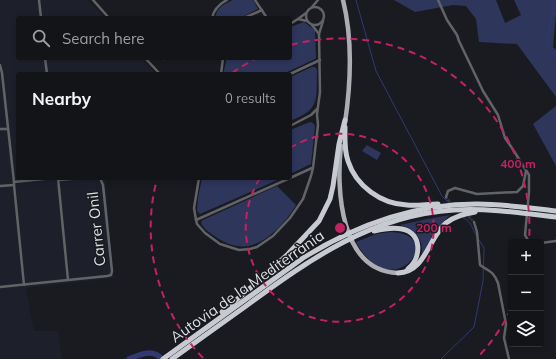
<!DOCTYPE html>
<meta charset="utf-8">
<style>
:root{--surface:#131418;--page:#1c1d21;--text:#f1f3f6;--muted:#9d9ea2;--line:#323337}
body{margin:0;font-family:Mulish,sans-serif;background:var(--page);color:var(--text)}
.controls{position:absolute;right:12px;bottom:12px;display:grid;overflow:hidden;border-radius:4px;box-shadow:0 2px 6px #0003}
.controls button{width:36px;height:36px;display:grid;place-items:center;padding:0;border:0;border-bottom:1px solid var(--line);background:var(--surface);color:var(--text);font:20px sans-serif}
.list{margin:0;padding:0;list-style:none}
h2{display:flex;justify-content:space-between;align-items:center;height:52px;margin:0;padding:0 16px;font-size:17px}
h2 small{font-size:13px;font-weight:400;color:var(--muted)}
.icon{flex:none;width:22px;height:22px;fill:none;stroke:currentColor;stroke-width:2;stroke-linecap:round;stroke-linejoin:round}
.map{position:relative;flex:none;width:556px;height:359px;overflow:hidden}
.search{position:absolute;background:var(--surface);box-shadow:0 2px 6px #0003;left:16px;top:16px;width:276px;height:44px;display:flex;align-items:center;gap:10px;box-sizing:border-box;padding:0 14px;border-radius:4px;color:var(--muted);font-size:15px}
.panel{position:absolute;background:var(--surface);box-shadow:0 2px 6px #0003;left:16px;top:72px;width:276px;height:108px;border-radius:4px}
.map>svg:first-child{display:block}
.built{fill:#1d202b}
.green{fill:#2f365c}
.lines{fill:none;stroke-linecap:round;stroke-linejoin:round}
.stream{stroke:#313873;stroke-width:1}
.river{stroke:#313873;stroke-width:5.5}
.minor-tunnel{stroke:#37383d;stroke-width:2.5;stroke-dasharray:2.5 1;stroke-linecap:butt}
.minor{stroke:#626366;stroke-width:2.5}
.primary{stroke:#abadb3;stroke-width:4.5}
.motorway{stroke:#c8cad2;stroke-width:5}
.ring{fill:none;stroke:#c32262;stroke-width:2;stroke-dasharray:7 5}
.labels{text-anchor:middle;dominant-baseline:central;stroke-width:3;stroke-linejoin:round;paint-order:stroke}
.street-label{font-size:15px;fill:#dedfe2;stroke:#191b20}
.centre{fill:#c32262;stroke:#191b20;stroke-width:2}
.ring-label{font-size:12px;text-anchor:middle;font-weight:bold;fill:#c32262;stroke:#191b20;stroke-width:3;stroke-linejoin:round;paint-order:stroke}
</style>
<div class="map">
<svg width="556" height="359" viewBox="0 0 556 359">
<rect width="100%" height="100%" fill="#191b20"/>
<path class="built" d="M0 0H88L105 18H18V58H141L156 74H18V178H105L114 278 26 288 34 331H58L62 359H0Z"/>
<g class="green">
<path d="M233 0H253L258 9 240 18H215C217 7 224 4 233 0Z"/>
<path d="M394 0H496L505 23 521 15 514 0H556V14L553 47 556 50V97L517 44 479 42 476 19 466 6 453 5 415 12Z"/>
<path d="M304 22 315 30 316 58 315 59 283 74H223L227 58H290V27Z"/>
<path d="M312 67H315L317 70C316 100 321 109 290 121V77Z"/>
<path d="M556 106V166L533 124Z"/>
<path d="M310 122 313 123 315 126 311 164 290 174V130Z"/>
<path d="M367 145 381 153 377 160 362 151Z"/>
<path d="M202 178H282L200 214 197 211 198 198Z"/>
<path d="M277 186 296 205C286 222 268 242 248 246 237 248 224 243 216 237 210 233 202 228 201 222L203 220Z"/>
<path d="M450 215 439 226 431 237 432 239 421 257C425 241 416 229 400 225L427 219Z"/>
<path d="M390 232C449 233 393 309 356 242L376 234Z"/>
</g>
<g class="lines">
<g class="stream">
<path d="M356 0 376 71 442 196 449 203"/>
<path d="M555 0 547 42 556 58"/>
<path d="M556 133V134"/>
<path d="M463 217 470 223 476 235"/>
<path d="M441 359 474 327 483 281 484 248 479 240"/>
</g>
<path class="river" d="M129 359C139 355 152 348 162 359"/>
<g class="minor-tunnel">
<path d="M446 197 452 205"/>
<path d="M466 214 474 222"/>
</g>
<g class="minor">
<path d="M39 0 41 18"/>
<path d="M93 0 109 18"/>
<path d="M255 0 267 18"/>
<path d="M438 0 447 20 457 35 459 41 483 91 498 115 505 138 512 148 529 175V192L525 235 529 242"/>
<circle cx="315" cy="16" r="9"/>
<path d="M312 7 318 0"/>
<path d="M306 13 298 19 307 21"/>
<path d="M212 18C214 9 219 4 227 0"/>
<path d="M244 18 262 10"/>
<path d="M290 24 298 19"/>
<path d="M312 25 319 34"/>
<path d="M45 58 47 74"/>
<path d="M145 58 160 74"/>
<path d="M161 58 164 59 167 58"/>
<path d="M0 65 2 73 14 182"/>
<path d="M221 74 223 58"/>
<path d="M290 74 320 60"/>
<path d="M290 126 311 115 317 109"/>
<path d="M0 129H7"/>
<path d="M58 178 68 280"/>
<path d="M199 178 194 208 196 220 197 224 205 233 220 244 239 250 250 249 257 247 273 236 290 218 303 199 311 176 313 168 318 125 317 114 320 92 319 34 323 21"/>
<path d="M290 178 312 168"/>
<path d="M58 180 82 178"/>
<path d="M14 185 24 285"/>
<path d="M0 186 14 185V182L53 178"/>
<path d="M446 197 448 191 455 188 477 194 517 192 523 186 526 171"/>
<path d="M196 220 290 178"/>
<path d="M474 222 477 232 480 265C488 271 494 271 498 283L506 324 504 338 509 359"/>
<path d="M541 243 556 241"/>
<path d="M0 287 107 276 111 275 112 271 103 185 100 178"/>
</g>
<g class="primary">
<path d="M343 0C353 40 351 82 345 123"/>
<path d="M341 146C336 189 340 271 398 273"/>
</g>
<g class="motorway">
<path d="M345 127C345 138 344 150 348 161 356 186 381 204 407 205 417 206 428 204 438 204"/>
<path d="M374 231C383 229 392 227 402 229 422 233 422 257 408 269"/>
<path d="M398 273C426 272 428 238 446 223 455 216 465 214 475 212"/>
<path d="M222 312 261 279 288 254 319 221 330 199 333 186 339 144 345 120"/>
<path d="M163 359 303 258C356 225 414 204 477 204 503 204 530 208 556 211"/>
<path d="M172 359C197 341 221 324 246 306 310 259 372 215 454 210 488 208 522 213 556 217"/>
</g>
</g>
<g class="ring">
<path d="M290 148A94 94 0 1 1 260 178"/>
<path d="M511 309A189 189 0 0 1 477 358M203 358A189 189 0 0 1 157 179M232 73A189 189 0 0 1 257 58M291 45A189 189 0 0 1 529 241"/>
</g>
<g class="labels">
<g class="street-label">
<text transform="translate(96 229) rotate(-96)">Carrer Onil</text>
<text transform="translate(247 286) rotate(-35)">Autovia de la Mediterrània</text>
</g>
</g>
<circle cx="340" cy="228" r="6" class="centre"/>
<g class="ring-label">
<text x="518" y="168">400 m</text>
<text x="434" y="232">200 m</text>
</g>
</svg>
<div class="controls">
<button>+</button>
<button>−</button>
<button><svg class="icon" aria-label="layers" viewBox="0 0 24 24"><path d="M12 4l9 5-9 5-9-5zM3 14l9 5 9-5"/></svg></button>
</div>
<div class="search"><svg class="icon" aria-label="search" viewBox="0 0 24 24"><circle cx="10" cy="10" r="6"/><path d="M15 15l6 6"/></svg>Search here</div>
<section class="panel">
<h2>Nearby<small>0 results</small></h2>
<ul class="list">
</ul>
</section>
</div>
